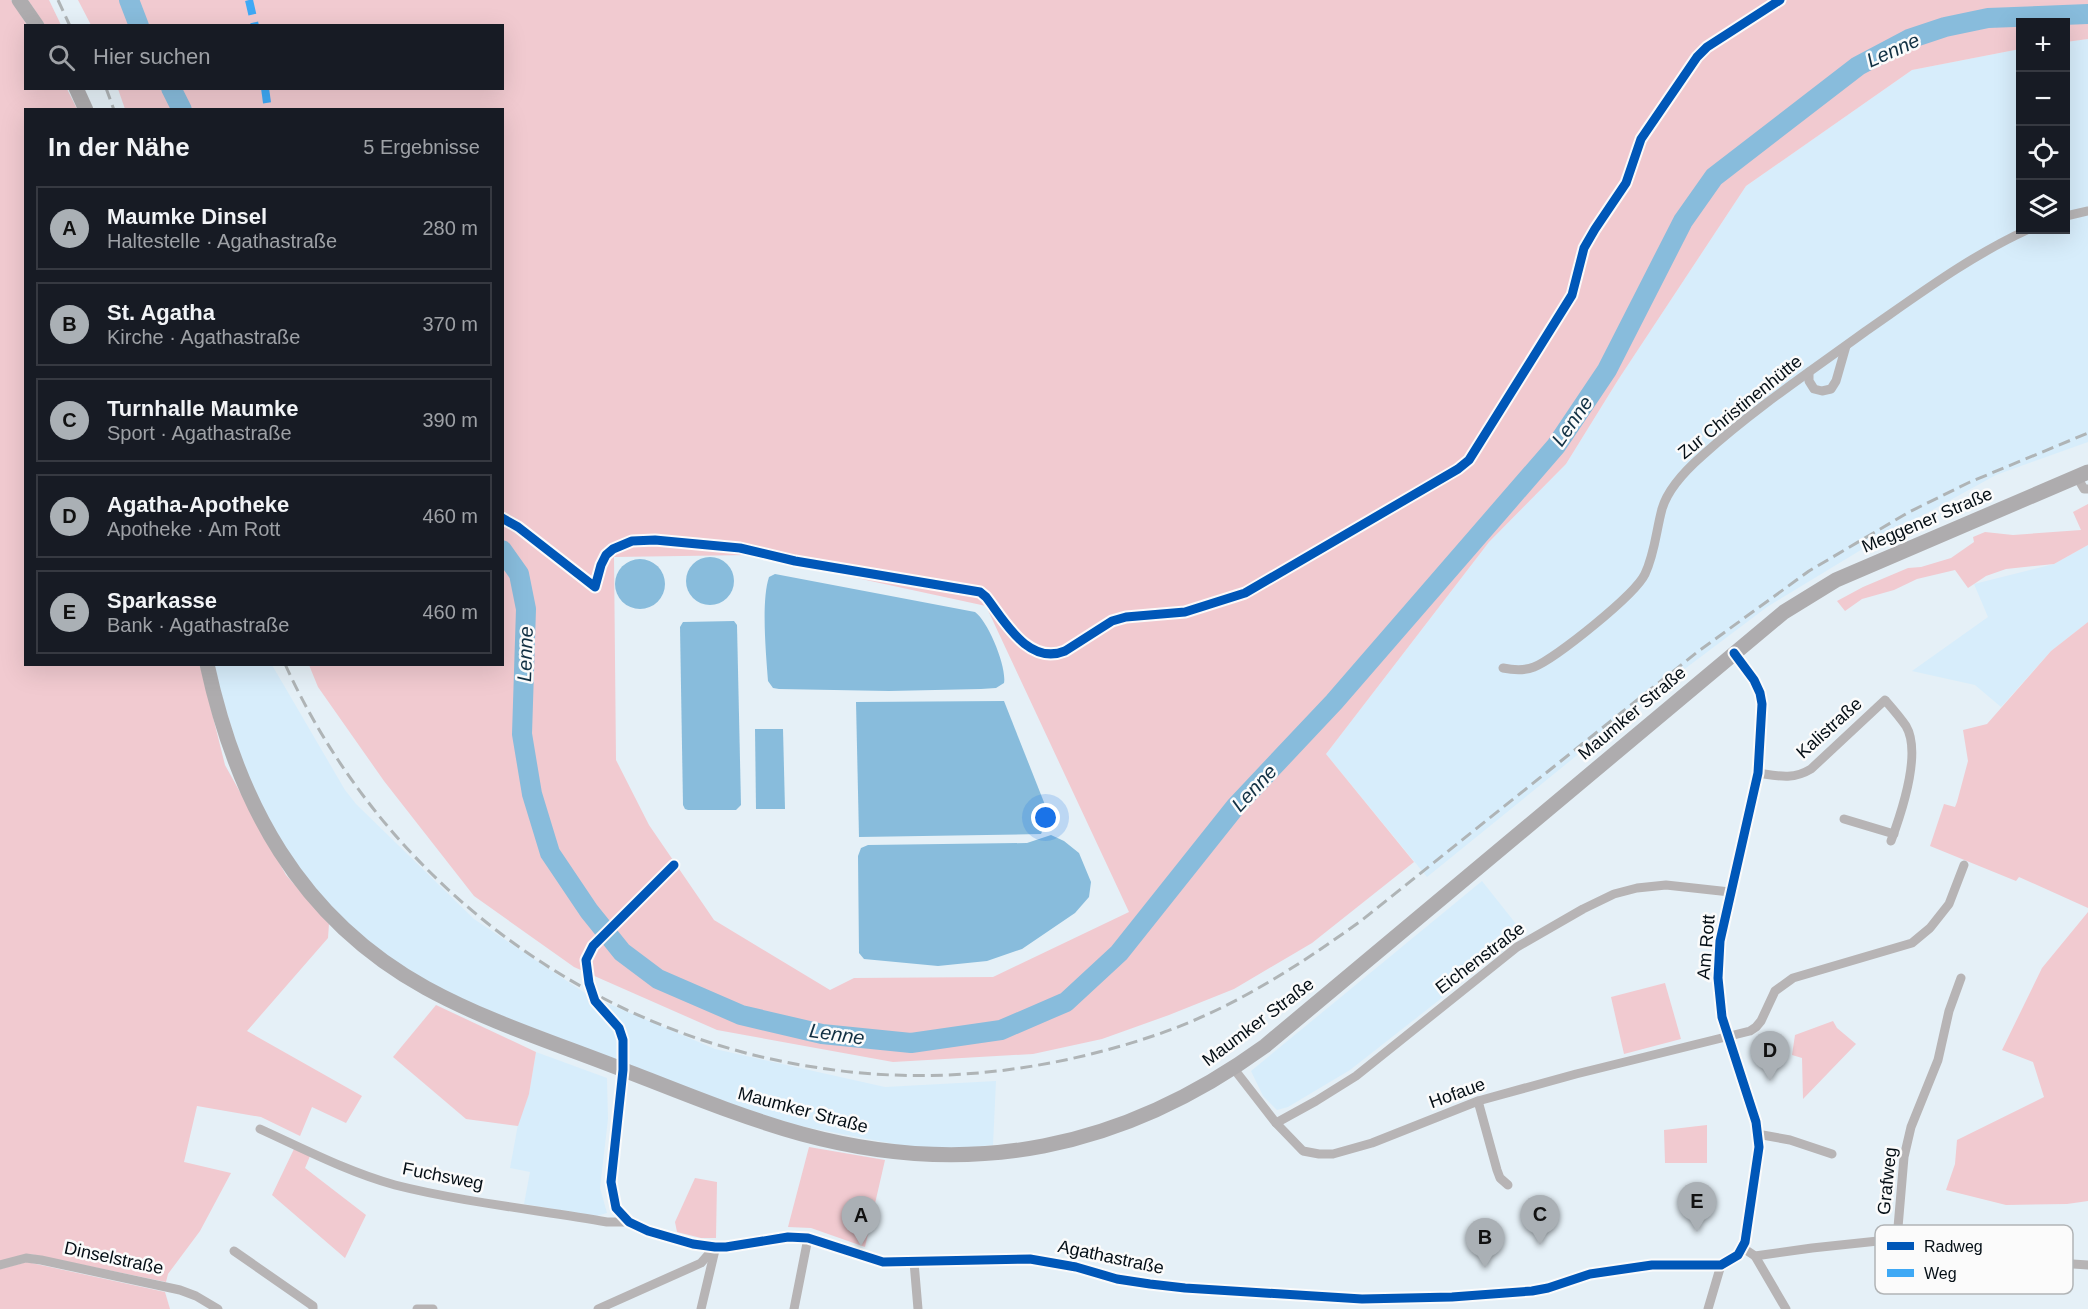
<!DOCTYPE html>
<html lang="de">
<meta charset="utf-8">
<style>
:root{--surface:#171b24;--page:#242831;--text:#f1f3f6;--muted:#9ea1a6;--line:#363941;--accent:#aab0b5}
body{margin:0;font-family:Helvetica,sans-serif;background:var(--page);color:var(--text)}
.controls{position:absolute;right:18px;top:18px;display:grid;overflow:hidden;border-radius:0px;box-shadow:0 6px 24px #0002}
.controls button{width:54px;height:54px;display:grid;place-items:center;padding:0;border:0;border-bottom:2px solid var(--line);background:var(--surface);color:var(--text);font:30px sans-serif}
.you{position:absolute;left:1046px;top:818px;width:21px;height:21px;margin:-15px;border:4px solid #fff;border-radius:50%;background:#1a73e8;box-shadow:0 0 0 9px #1a73e833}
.badge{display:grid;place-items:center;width:39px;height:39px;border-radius:50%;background:var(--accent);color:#111;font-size:20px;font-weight:700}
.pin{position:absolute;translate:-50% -50px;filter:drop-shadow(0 2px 3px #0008)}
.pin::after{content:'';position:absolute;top:32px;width:21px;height:18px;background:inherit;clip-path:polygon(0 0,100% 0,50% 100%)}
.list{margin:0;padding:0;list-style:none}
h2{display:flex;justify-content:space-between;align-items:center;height:78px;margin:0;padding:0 24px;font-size:26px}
h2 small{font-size:20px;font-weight:400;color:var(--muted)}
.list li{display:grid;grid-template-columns:39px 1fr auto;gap:18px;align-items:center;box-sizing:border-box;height:84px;margin:0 12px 12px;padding:0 12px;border:2px solid var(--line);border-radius:0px}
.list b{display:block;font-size:22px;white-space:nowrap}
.list p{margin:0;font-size:20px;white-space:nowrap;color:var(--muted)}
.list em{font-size:20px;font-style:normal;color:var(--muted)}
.icon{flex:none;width:33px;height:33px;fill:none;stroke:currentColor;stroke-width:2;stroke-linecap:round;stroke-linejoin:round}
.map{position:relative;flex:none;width:2088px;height:1309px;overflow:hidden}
.search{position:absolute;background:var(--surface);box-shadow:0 6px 24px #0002;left:24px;top:24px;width:480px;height:66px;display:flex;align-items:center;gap:15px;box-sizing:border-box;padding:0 21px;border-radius:0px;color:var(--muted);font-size:22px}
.panel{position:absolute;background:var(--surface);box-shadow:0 6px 24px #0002;left:24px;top:108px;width:480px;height:558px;border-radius:0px}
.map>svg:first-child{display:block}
.built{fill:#d7edfb}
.green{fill:#f1cad0;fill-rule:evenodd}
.water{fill:#88bcdc}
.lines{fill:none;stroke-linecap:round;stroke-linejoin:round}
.river{stroke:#88bcdc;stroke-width:20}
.minor{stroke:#b7b4b5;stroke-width:9}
.primary{stroke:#aeacae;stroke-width:15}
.rail{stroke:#afb4b6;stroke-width:3;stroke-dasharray:12 6;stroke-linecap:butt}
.quiet{stroke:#3fa9f5;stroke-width:8;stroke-dasharray:15 8;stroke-linecap:butt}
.cycleway-casing{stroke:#fbfbfb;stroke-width:13}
.cycleway{stroke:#0057b8;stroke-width:9}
.labels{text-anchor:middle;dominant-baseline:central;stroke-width:5;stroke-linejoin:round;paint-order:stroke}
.street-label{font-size:18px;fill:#050f16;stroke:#fbfbfb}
.water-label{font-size:20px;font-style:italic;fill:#113043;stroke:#fbfbfb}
.key{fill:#fbfbfb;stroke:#b1b4b6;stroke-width:1.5}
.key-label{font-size:16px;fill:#050f16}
</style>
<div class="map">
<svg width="2088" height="1309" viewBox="0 0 2088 1309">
<rect width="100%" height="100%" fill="#e5f0f7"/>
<g class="built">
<path d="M2088 39V442L1996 475 1874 542 1767 607 1666 683 1427 877 1326 754 1489 542 1566 464 1618 380 1746 186 1912 70 2020 49V230H2066V42Z"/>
<path d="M2088 545V622L2051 651 2001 707 1975 685 1912 671 1988 617 1974 584 2054 564Z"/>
<path d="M212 665H272L345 790 356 804 474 919 588 995 715 1049 885 1087 996 1081 993 1145 953 1149 910 1147 800 1126 764 1115 708 1096 474 1005 443 990 389 958 360 935 318 893 288 852 252 793Z"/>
<path d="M1482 881 1524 934 1503 946 1438 1001 1350 1070 1288 1107 1277 1110 1263 1096 1251 1071Z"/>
<path d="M536 1052 607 1078 608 1119 600 1188 607 1213 597 1216 524 1204 530 1172 510 1168 519 1119 529 1094Z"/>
</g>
<g class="green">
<path d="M0 0H11L27 25 26 88 67 89 77 109 26 110V664L200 665 225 765 286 875 329 924 328 938 247 1031 362 1096 346 1123 312 1107 300 1136 261 1117 197 1106 184 1162 231 1173 200 1231 168 1274 166 1282 30 1254 0 1261Z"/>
<path d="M28 0H49L61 25H45Z"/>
<path d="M78 0H2088V39L2066 42V22H2020V49L1912 70 1746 186 1618 380 1566 464 1489 542 1326 754 1414 862 1312 943 1234 989 1169 1015 1102 1039 1033 1054 893 1062 717 1030 574 967 474 896 384 781 318 687 309 665 502 664V110L125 109 118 89 502 88V26L91 25ZM750 555 986 606 1129 912 993 977 854 978 830 990 714 920 649 825 616 760 614 557Z"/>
<path d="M2088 504V545L2054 564 2006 569 1986 576 1968 588 1955 570 1917 579 1894 590 1862 599 1845 611 1837 601 1863 587 1908 568 1921 567 1951 558 1974 542 1973 537 1985 532 2013 535 2081 530 2073 512Z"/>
<path d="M2088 622V908L2019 877 2016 881 1930 846 1944 804 1955 807 1957 802 1968 761 1963 730 1987 724 2051 651Z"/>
<path d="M2088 912V1201L2067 1204 2006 1205 1946 1190 1955 1164 1957 1140 2044 1097 2033 1062 2002 1050 2042 968Z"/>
<path d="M1665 983 1681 1039 1624 1054 1611 997Z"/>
<path d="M436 1005 536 1052 529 1094 518 1126 466 1119 393 1057Z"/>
<path d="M1833 1021 1837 1028 1856 1044 1803 1099 1802 1058 1792 1055 1795 1035Z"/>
<path d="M1707 1125V1163H1665L1664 1130Z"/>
<path d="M809 1147 885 1160 865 1247 811 1228 788 1227Z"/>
<path d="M294 1149 310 1156 305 1168 366 1215 345 1258 272 1195Z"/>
<path d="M695 1178 717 1182 716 1238H701L677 1232 675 1222Z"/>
<path d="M27 1262 165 1292 170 1309H0V1269Z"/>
</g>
<g class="water">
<circle cx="710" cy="581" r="24"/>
<circle cx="640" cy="584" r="25"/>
<path d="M775 574 975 612C988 621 1007 667 1004 683L996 688 981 689 889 691 779 689 773 688 768 681C766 654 761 601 769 577Z"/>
<path d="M734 621 737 625 741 805 736 810H688L685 809 683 805 680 627 683 622Z"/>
<path d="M1004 701 1049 815 1041 834 859 837 856 702Z"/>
<path d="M755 729H783L785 809H756Z"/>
<path d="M1051 835 1064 841 1079 853 1091 882 1089 897 1075 913 1022 949 987 961 938 966 864 959 859 953 858 856 861 848 868 845 1027 843Z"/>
</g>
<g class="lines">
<g class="river">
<path d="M129 0 139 26"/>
<path d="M171 88 182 110"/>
<path d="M502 550 519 574 526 609 522 734 532 794 550 853 589 911 622 952 658 979 741 1015 822 1034 911 1043 1001 1030 1066 1002 1119 953 1236 806 1334 702 1556 446 1607 370 1683 221 1714 177 1858 66 1909 39 1945 27 1988 18 2088 14"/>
</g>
<g class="minor">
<path d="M2066 216 2088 211"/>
<path d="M1809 372V381L1814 389 1822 391 1831 389 1836 381 1846 346"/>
<path d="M2077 477 2084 489H2088"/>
<path d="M1503 668C1513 670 1524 671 1534 667 1556 658 1635 595 1645 574 1655 553 1656 531 1662 509 1668 488 1687 469 1703 455 1754 409 1811 371 1866 331 1918 295 1970 256 2027 230"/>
<path d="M1758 773C1778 776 1793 780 1811 769L1885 700C1892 708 1900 717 1906 726 1922 753 1901 814 1891 841"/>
<path d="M1844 819 1894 834"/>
<path d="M674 865 593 946 586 960 589 983 595 1001 619 1028 623 1040V1070L611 1182 616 1208 629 1222 648 1231 693 1244 715 1247H726L788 1237 808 1238 883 1262 1030 1259 1076 1267 1117 1279 1150 1284 1185 1288 1362 1299 1452 1297 1532 1291 1548 1288 1590 1274 1652 1265H1721L1738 1255 1745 1242 1759 1147 1756 1122 1722 1017 1718 978 1720 941 1758 773 1762 704 1760 693 1754 680 1734 653"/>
<path d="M1234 1069 1276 1123 1303 1151 1319 1154H1333L1372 1143 1478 1101 1576 1074 1750 1031 1756 1027 1761 1021 1775 991 1793 978 1912 943 1930 928 1949 904 1964 865"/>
<path d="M1478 1101 1497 1170 1500 1178 1508 1185"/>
<path d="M1276 1123 1316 1101 1356 1076 1517 947 1583 909 1614 894 1637 888 1666 885 1730 892"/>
<path d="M260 1129C304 1149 348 1172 395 1185 462 1202 538 1210 607 1222H629"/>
<path d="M1757 1134 1790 1140 1832 1154"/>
<path d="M1897 1239 1904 1157 1911 1127 1938 1060 1949 1011 1961 978"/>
<path d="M1743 1248 1755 1256 1812 1248 1897 1239 2030 1261 2088 1265"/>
<path d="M234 1251 313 1306V1309"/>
<path d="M1755 1256 1786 1309"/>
<path d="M914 1262 918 1309"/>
<path d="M0 1265 26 1258 41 1260 180 1290 196 1296 218 1309"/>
<path d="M417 1309H433"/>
<path d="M598 1309 701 1263 715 1247"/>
<path d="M701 1309 715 1250"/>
<path d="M794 1309 808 1238"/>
<path d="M1708 1309 1721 1265"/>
</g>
<g class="primary">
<path d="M19 0 37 26"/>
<path d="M76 88 86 110"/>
<path d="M207 664C237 802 299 918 426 988 488 1022 558 1044 624 1070 683 1093 741 1117 802 1134 972 1180 1123 1149 1265 1046L1784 612 1836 580 2088 472"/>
</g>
<g class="rail">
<path d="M58 0 70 26"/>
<path d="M106 88 114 110"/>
<path d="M285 664C384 882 590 1037 827 1069 937 1085 1050 1071 1156 1035 1232 1009 1297 967 1362 920L1696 653 1809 571 1909 512 1970 482 2088 433"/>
</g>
<g class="quiet">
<path d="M249 0 255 26"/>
<path d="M265 88 268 110"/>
</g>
<g class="cycleway-casing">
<g id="cycleway">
<path d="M502 518 518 527 595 587 601 565 606 555 613 549 632 541 655 540 740 548 795 561 980 592 986 597C1004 620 1028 666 1065 651L1112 621 1126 617 1185 612 1245 593 1458 469 1469 460 1572 295 1584 248 1595 229 1626 183 1641 139 1697 57 1707 47 1780 0"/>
<path d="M674 865 593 946 586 960 589 983 595 1001 619 1028 623 1040V1070L611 1182 616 1208 629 1222 648 1231 693 1244 715 1247H726L788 1237 808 1238 883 1262 1030 1259 1076 1267 1117 1279 1150 1284 1185 1288 1362 1299 1452 1297 1532 1291 1548 1288 1590 1274 1652 1265H1721L1738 1255 1745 1242 1759 1147 1756 1122 1722 1017 1718 978 1720 941 1758 773 1762 704 1760 693 1754 680 1734 653"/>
</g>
</g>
<use href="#cycleway" class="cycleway"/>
</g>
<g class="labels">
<g class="street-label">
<text transform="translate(1740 407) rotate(-39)">Zur Christinenhütte</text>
<text transform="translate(1927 520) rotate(-23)">Meggener Straße</text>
<text transform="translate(1632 713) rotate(-40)">Maumker Straße</text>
<text transform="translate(1829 728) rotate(-42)">Kalistraße</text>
<text transform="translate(1706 947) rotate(-85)">Am Rott</text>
<text transform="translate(1480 958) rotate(-37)">Eichenstraße</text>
<text transform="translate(1258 1022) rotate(-37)">Maumker Straße</text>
<text transform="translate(1457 1093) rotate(-20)">Hofaue</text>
<text transform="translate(803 1110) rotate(15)">Maumker Straße</text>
<text transform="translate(443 1176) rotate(11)">Fuchsweg</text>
<text transform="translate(1887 1181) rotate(-84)">Grafweg</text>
<text transform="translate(1111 1257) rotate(12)">Agathastraße</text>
<text transform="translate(114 1258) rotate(12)">Dinselstraße</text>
</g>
<g class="water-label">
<text transform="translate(1893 50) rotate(-24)">Lenne</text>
<text transform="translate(1572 421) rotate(-55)">Lenne</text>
<text transform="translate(525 654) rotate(-88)">Lenne</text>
<text transform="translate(1254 788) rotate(-47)">Lenne</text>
<text transform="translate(837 1034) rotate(8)">Lenne</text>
</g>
</g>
<rect x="1875" y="1225" width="198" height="69" rx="9" class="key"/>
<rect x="1887" y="1242" width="27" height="8" fill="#0057b8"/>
<rect x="1887" y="1269" width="27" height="8" fill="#3fa9f5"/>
<g class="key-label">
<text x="1924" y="1252">Radweg</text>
<text x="1924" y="1279">Weg</text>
</g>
</svg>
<div class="controls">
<button>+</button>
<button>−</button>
<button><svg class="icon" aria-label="locate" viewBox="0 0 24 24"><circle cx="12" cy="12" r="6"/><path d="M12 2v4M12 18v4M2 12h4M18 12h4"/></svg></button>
<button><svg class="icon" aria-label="layers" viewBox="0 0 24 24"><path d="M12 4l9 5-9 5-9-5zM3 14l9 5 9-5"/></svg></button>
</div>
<div class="you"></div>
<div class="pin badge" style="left:861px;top:1246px">A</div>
<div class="pin badge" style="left:1485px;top:1268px">B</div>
<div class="pin badge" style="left:1540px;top:1245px">C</div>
<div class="pin badge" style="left:1770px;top:1081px">D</div>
<div class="pin badge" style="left:1697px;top:1232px">E</div>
<div class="search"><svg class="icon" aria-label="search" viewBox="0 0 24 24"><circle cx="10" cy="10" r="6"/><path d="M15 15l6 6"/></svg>Hier suchen</div>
<section class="panel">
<h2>In der Nähe<small>5 Ergebnisse</small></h2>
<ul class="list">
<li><span class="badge">A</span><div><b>Maumke Dinsel</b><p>Haltestelle · Agathastraße</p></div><em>280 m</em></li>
<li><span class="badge">B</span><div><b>St. Agatha</b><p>Kirche · Agathastraße</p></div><em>370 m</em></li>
<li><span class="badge">C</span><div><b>Turnhalle Maumke</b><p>Sport · Agathastraße</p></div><em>390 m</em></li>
<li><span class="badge">D</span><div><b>Agatha-Apotheke</b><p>Apotheke · Am Rott</p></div><em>460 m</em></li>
<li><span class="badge">E</span><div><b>Sparkasse</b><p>Bank · Agathastraße</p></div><em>460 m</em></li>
</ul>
</section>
</div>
